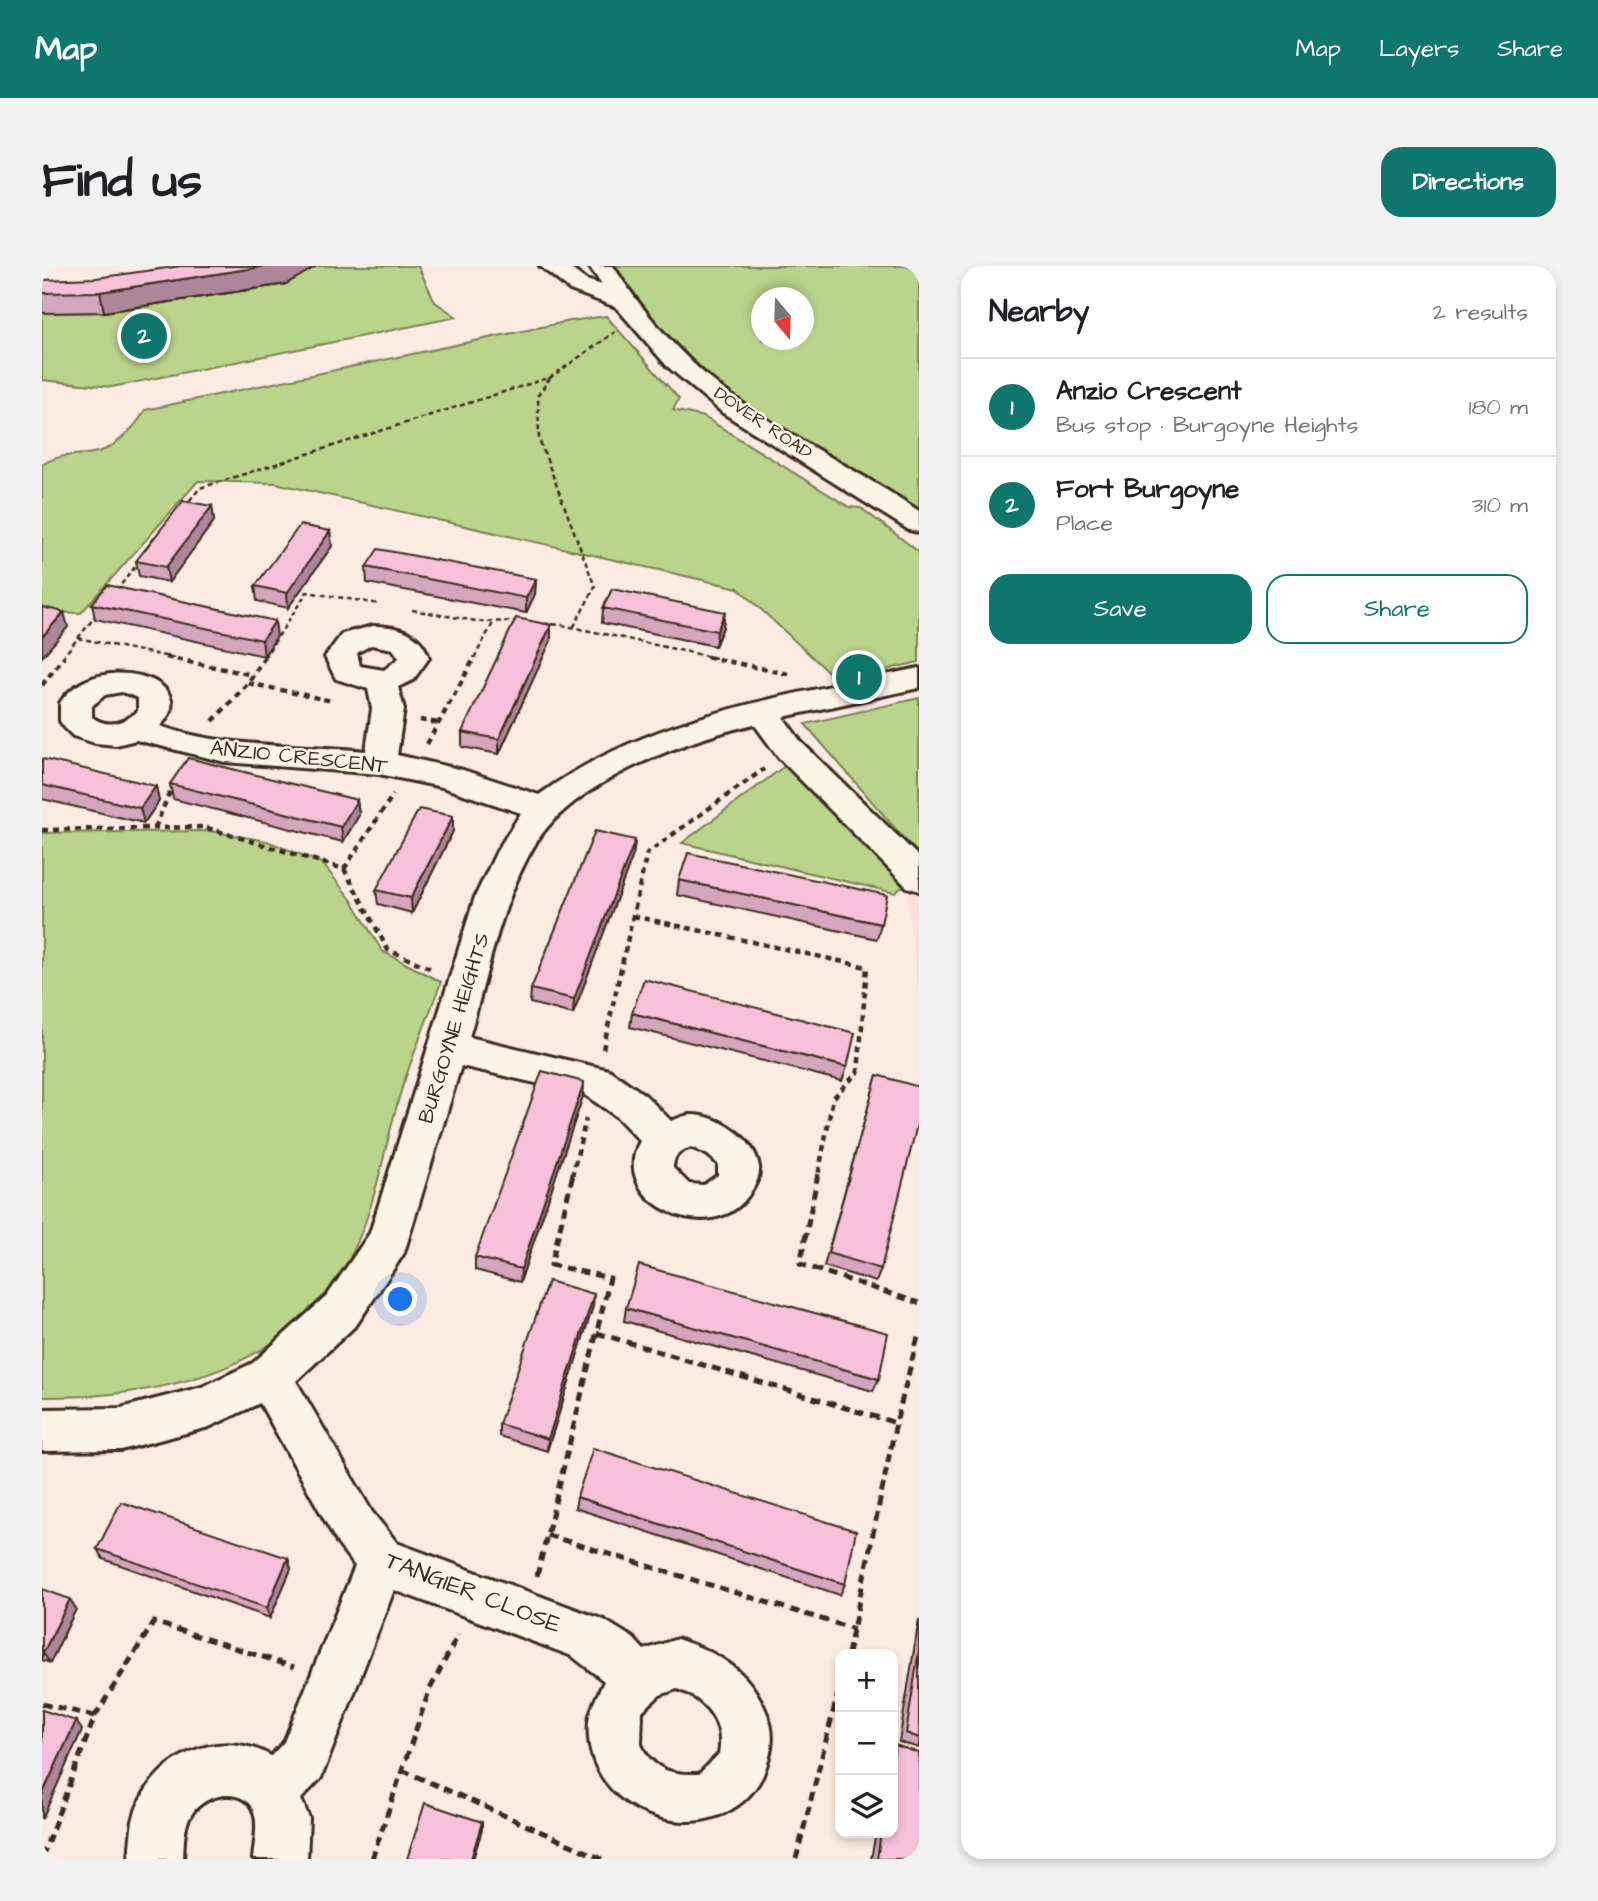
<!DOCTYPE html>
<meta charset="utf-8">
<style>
:root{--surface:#fff;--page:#f2f2f2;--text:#202124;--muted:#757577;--line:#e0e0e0;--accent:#0f766e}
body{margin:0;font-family:"Architects Daughter",sans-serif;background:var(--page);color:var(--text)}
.controls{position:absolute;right:21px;bottom:21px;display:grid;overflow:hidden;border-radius:14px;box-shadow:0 4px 10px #0003}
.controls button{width:63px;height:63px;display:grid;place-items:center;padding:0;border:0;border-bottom:2px solid var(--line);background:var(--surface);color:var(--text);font:35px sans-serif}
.compass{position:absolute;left:709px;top:21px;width:63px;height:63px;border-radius:50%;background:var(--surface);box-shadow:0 4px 10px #0003;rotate:161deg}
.you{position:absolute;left:359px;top:1034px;width:24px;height:24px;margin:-18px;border:5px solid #fff;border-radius:50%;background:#1a73e8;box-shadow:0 0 0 10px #1a73e833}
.badge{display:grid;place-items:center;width:46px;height:46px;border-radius:50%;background:var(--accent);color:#fff;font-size:23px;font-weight:700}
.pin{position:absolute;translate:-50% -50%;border:4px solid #fff;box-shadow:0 2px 7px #0006}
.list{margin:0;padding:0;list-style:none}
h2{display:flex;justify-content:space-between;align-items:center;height:91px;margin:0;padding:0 28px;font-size:30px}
h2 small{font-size:23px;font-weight:400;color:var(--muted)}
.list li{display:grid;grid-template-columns:46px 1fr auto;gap:21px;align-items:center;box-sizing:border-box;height:98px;padding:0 28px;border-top:2px solid var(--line)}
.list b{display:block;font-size:26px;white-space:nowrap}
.list p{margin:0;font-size:23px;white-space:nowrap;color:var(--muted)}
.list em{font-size:23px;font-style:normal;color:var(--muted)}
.actions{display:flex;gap:14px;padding:21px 28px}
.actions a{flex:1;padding:16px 0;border:2px solid var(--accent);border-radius:21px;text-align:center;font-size:24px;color:var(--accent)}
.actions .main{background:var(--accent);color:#fff}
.icon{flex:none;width:38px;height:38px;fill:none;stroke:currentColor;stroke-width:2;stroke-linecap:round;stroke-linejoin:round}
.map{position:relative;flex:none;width:877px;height:1593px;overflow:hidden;border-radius:21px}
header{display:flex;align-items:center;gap:42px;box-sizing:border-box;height:98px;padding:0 35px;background:var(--accent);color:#fff}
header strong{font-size:33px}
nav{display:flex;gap:38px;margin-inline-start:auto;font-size:24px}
.intro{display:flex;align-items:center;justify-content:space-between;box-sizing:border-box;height:168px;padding:0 42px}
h1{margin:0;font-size:49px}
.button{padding:18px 32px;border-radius:21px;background:var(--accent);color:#fff;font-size:24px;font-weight:700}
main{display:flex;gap:42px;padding:0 42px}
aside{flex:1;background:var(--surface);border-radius:21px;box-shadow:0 4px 10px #0003}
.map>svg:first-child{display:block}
.built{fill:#fadee0}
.green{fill:#bbd48b;stroke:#7b7f54;stroke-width:2;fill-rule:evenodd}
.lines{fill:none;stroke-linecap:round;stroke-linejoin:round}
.minor-casing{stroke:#3b2a1e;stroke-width:6}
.path-far2{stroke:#3b2a1e;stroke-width:2.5;stroke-dasharray:5 3.5;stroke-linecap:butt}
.path-far1{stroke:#3b2a1e;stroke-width:4.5;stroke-dasharray:6 5;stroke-linecap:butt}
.path{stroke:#3b2a1e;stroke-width:5;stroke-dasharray:9 6;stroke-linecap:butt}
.minor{fill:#fcf5e5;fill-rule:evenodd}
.wall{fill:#d4a6bb;stroke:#3b2a1e;stroke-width:2}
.shaded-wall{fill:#ad8799;stroke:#3b2a1e;stroke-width:2}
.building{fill:#f7c1da;stroke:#3b2a1e;stroke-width:2}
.labels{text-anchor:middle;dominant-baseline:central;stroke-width:5;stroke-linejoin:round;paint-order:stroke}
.far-street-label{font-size:18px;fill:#3b2a1e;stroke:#fcf5e5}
.street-label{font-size:21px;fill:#3b2a1e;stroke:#fcf5e5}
.near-street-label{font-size:24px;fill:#3b2a1e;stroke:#fcf5e5}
</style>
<header>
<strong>Map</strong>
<nav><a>Map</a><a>Layers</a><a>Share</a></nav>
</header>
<div class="intro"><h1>Find us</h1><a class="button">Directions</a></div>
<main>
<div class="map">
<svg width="877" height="1593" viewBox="0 0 877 1593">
<rect width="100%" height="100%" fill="#fbebe3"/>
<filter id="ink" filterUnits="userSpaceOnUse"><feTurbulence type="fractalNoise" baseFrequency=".0143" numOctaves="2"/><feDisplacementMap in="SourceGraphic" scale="14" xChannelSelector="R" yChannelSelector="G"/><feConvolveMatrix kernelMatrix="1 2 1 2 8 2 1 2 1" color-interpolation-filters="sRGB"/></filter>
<g filter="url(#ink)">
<path class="built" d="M877 613V732L865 629Z"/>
<g class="green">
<path d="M273 0H376L393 36 415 51 70 121 0 114V47L62 46 244 18Z"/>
<path d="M560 0H877V258L688 140ZM720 32H762V74H720Z"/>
<path d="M564 50 637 133 631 144 662 151 807 241 819 242 877 286V396L796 415 696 322 233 217 156 215 39 347 0 346V199C24 183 44 193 64 183 79 175 95 159 103 144L528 55Z"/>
<path d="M877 432V590L763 458Z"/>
<path d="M748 496 866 616 853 627 640 577Z"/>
<path d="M168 565 225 575 280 597 311 636 340 685 399 716C386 752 371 788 359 825 340 887 333 955 297 1011 231 1110 110 1132 0 1131V567Z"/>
</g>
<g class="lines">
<g class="minor-casing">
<g id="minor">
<path d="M498 0H525L544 14 560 19 547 0H571C600 45 635 86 677 120 739 168 812 201 877 245V266L867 264 681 147 625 100 574 41 528 24Z"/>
<path d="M331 360C356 360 379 366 387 392L371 414 356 421 362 443 355 489 421 504 497 529C608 448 746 430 877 402V422L741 451 759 476 877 591V625L865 621 737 492 712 458C645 474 534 514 495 575 459 633 446 707 427 771L567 804 603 829 629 855C635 853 643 849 649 849 677 849 713 872 717 901 718 911 712 922 706 930 669 983 565 935 598 875L575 851 542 828 419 800 362 987 315 1058 254 1115 330 1246 355 1277 562 1354 591 1372 602 1384 635 1373C678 1387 708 1405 725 1448 734 1470 729 1488 721 1509 680 1593 538 1554 547 1455 548 1442 557 1427 562 1415L530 1390 352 1324 279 1512 259 1533 267 1552 265 1593H211C212 1580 216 1562 213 1549 205 1520 166 1526 151 1546 141 1559 142 1577 141 1593H87C88 1581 89 1567 91 1555 105 1495 173 1458 229 1490L242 1476 313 1300 296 1278 218 1137 167 1161 79 1184 0 1185V1143L79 1142 160 1121 211 1097 285 1030 328 967 433 631 455 585 479 547 400 521 337 508 183 496 94 474 74 479 53 477 31 470 23 462 18 455V437C54 381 165 414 118 460 184 483 256 478 324 485L330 443 326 423 294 413 283 391 300 368ZM329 379 351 383 357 392 342 404 318 400 315 387ZM80 426 96 432V445C82 457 66 463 50 451V440L63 429ZM649 881 666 889 676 898V909L662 919 647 918 631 902C632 889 636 886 649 881ZM635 1423C665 1433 683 1458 677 1488L657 1508C631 1509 609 1504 599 1478L600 1445 618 1429Z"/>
</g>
</g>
<g class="path-far2">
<path d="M508 112 496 129 497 173 553 321 531 362"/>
<path d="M142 241 158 222 509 111 573 66"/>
<path d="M74 325 97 296"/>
<path d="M370 344 440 356 475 355"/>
<path d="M494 357 520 359 674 392"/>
<path d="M36 372 55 348"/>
<path d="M20 392 36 372 132 392"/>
<path d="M222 392 265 326 337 338"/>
<path d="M432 392 451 357"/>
</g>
<g class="path-far1">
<path d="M124 391 211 409"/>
<path d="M665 391 746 408"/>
<path d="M206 417 290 435"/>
<path d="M0 419 22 391"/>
<path d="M378 454 396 457"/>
<path d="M171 455 206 417 223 391"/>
<path d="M385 478 433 391"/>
<path d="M113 562 130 520"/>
<path d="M0 564 162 561 302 603 346 684 390 703"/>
<path d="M302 603 351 529"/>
<path d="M591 650 825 701 816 806 791 832 776 910"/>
<path d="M561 783 605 587 722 503"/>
<path d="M530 910 544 853"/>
</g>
<g class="path">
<path d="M776 908 758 998 877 1037"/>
<path d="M555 1067 854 1157"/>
<path d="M505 1269 812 1363"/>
<path d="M495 1310 568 1012 509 999 531 908"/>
<path d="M806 1388 854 1157 877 1067"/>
<path d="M0 1438 53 1450"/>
<path d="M360 1504 560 1593"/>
<path d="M0 1591 53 1450 112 1356 252 1401"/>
<path d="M330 1593 387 1425 416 1369"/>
<path d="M754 1593 798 1419"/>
</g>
<use href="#minor" class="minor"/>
</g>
<g class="wall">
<path d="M0 14 244 18 62 46 0 47Z"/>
<path d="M170 240 172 255 127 316 97 310 94 295Z"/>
<path d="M288 265 290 280 246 342 215 335 213 320Z"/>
<path d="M324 301 494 313 493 328 484 347 325 317Z"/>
<path d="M50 338 235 370 222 390 53 353Z"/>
<path d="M561 342 681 361 673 380 560 357Z"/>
<path d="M509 359V374L457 488 420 481V466Z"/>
<path d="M0 495 117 535 102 557 0 533Z"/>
<path d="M128 518 315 534 317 549 301 576 131 533Z"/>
<path d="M411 565 370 647 336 638 334 624Z"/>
<path d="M593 574 591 589 531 748 488 737 489 723Z"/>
<path d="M637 614 839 658 835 673 635 629Z"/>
<path d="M590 747 805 801 800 815 588 761Z"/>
<path d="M835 809 839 1003 834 1016 782 1000Z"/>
<path d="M542 816 541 830 478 1016 433 1004V991Z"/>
<path d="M551 1040 505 1185 457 1170V1158Z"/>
<path d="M584 1042 837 1113 831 1125 582 1055Z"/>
<path d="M535 1231 803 1318 798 1329 533 1242Z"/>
<path d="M55 1283 246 1292 249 1303 228 1352 61 1293Z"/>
<path d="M0 1323 34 1343 8 1397 0 1394Z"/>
<path d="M877 1353V1482L857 1476Z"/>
<path d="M853 1479 877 1593H829L834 1567H851V1483Z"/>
</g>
<g class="shaded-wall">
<path d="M225 0H275L244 18 62 46 58 26Z"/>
<path d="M170 240 172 255 127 316 124 301Z"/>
<path d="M288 265 290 280 246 342 245 327Z"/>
<path d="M494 313 493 328 484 347V332Z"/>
<path d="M22 346 26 361 0 391V371Z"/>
<path d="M683 346 681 361 673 380 675 365Z"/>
<path d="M233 355 235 370 222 390 220 374Z"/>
<path d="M509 359V374L457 488V473Z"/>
<path d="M114 520 117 535 102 557 98 542Z"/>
<path d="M315 534 317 549 301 576 299 561Z"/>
<path d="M411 550V565L370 647 369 632Z"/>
<path d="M593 574 591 589 531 748 532 733Z"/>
<path d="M542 816 541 830 478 1016 479 1003Z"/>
<path d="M552 1028 551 1040 505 1185 506 1173Z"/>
<path d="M246 1292 249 1303 228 1352 225 1342Z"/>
<path d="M28 1333 34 1343 8 1397 1 1387Z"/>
<path d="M34 1455 40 1464 0 1553V1529Z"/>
<path d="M440 1556V1564L431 1593H429Z"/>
</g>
<g class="building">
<path d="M139 0H225L58 26 0 27V14L54 12Z"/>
<path d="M141 235 170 240 124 301 94 295Z"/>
<path d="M258 259 288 265 245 327 213 320Z"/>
<path d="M336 283 494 313 484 332 324 301Z"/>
<path d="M65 319 233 355 220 374 50 338Z"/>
<path d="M570 323 683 346 675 365 561 342Z"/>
<path d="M0 341 22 346 0 371Z"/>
<path d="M474 352 509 359 457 473 420 466Z"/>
<path d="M146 492 315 534 299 561 128 518Z"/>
<path d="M1 493 114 520 98 542 0 519V495Z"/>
<path d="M377 543 411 550 369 632 334 624Z"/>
<path d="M553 565 593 574 532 733 489 723Z"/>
<path d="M646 587 845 629 839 658 637 614Z"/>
<path d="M602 713 813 767 805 801 590 747Z"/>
<path d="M500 805 542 816 479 1003 433 991Z"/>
<path d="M835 809 877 821V851L839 1003 786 987Z"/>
<path d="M597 999 846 1067 837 1113 584 1042Z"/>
<path d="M506 1015 552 1028 506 1173 457 1158Z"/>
<path d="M551 1182 814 1265 803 1318 535 1231Z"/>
<path d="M79 1236 246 1292 225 1342 55 1283Z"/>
<path d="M0 1323 28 1333 1 1387H0Z"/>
<path d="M877 1384V1472L864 1467Z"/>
<path d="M0 1444 34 1455 0 1529Z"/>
<path d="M853 1479 877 1487V1593H835L839 1567H851V1495Z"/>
<path d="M383 1537 440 1556 429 1593H365Z"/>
</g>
</g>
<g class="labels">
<g class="far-street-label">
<text transform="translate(721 157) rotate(34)">DOVER ROAD</text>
</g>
<g class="street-label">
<text transform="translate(257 491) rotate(6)">ANZIO CRESCENT</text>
<text transform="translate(412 762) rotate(-73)">BURGOYNE HEIGHTS</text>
</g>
<g class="near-street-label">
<text transform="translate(431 1327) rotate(21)">TANGIER CLOSE</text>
</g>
</g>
</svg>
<div class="controls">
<button>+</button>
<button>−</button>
<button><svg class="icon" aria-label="layers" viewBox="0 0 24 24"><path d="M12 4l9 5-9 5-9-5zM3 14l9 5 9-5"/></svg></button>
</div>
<svg class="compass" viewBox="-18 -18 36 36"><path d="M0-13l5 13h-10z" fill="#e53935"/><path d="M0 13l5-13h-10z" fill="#757577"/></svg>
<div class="you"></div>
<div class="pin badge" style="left:817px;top:411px">1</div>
<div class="pin badge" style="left:102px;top:70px">2</div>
</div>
<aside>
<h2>Nearby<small>2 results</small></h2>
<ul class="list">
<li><span class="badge">1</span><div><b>Anzio Crescent</b><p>Bus stop · Burgoyne Heights</p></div><em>180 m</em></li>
<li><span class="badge">2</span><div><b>Fort Burgoyne</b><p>Place</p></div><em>310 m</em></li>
</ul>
<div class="actions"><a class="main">Save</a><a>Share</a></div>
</aside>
</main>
